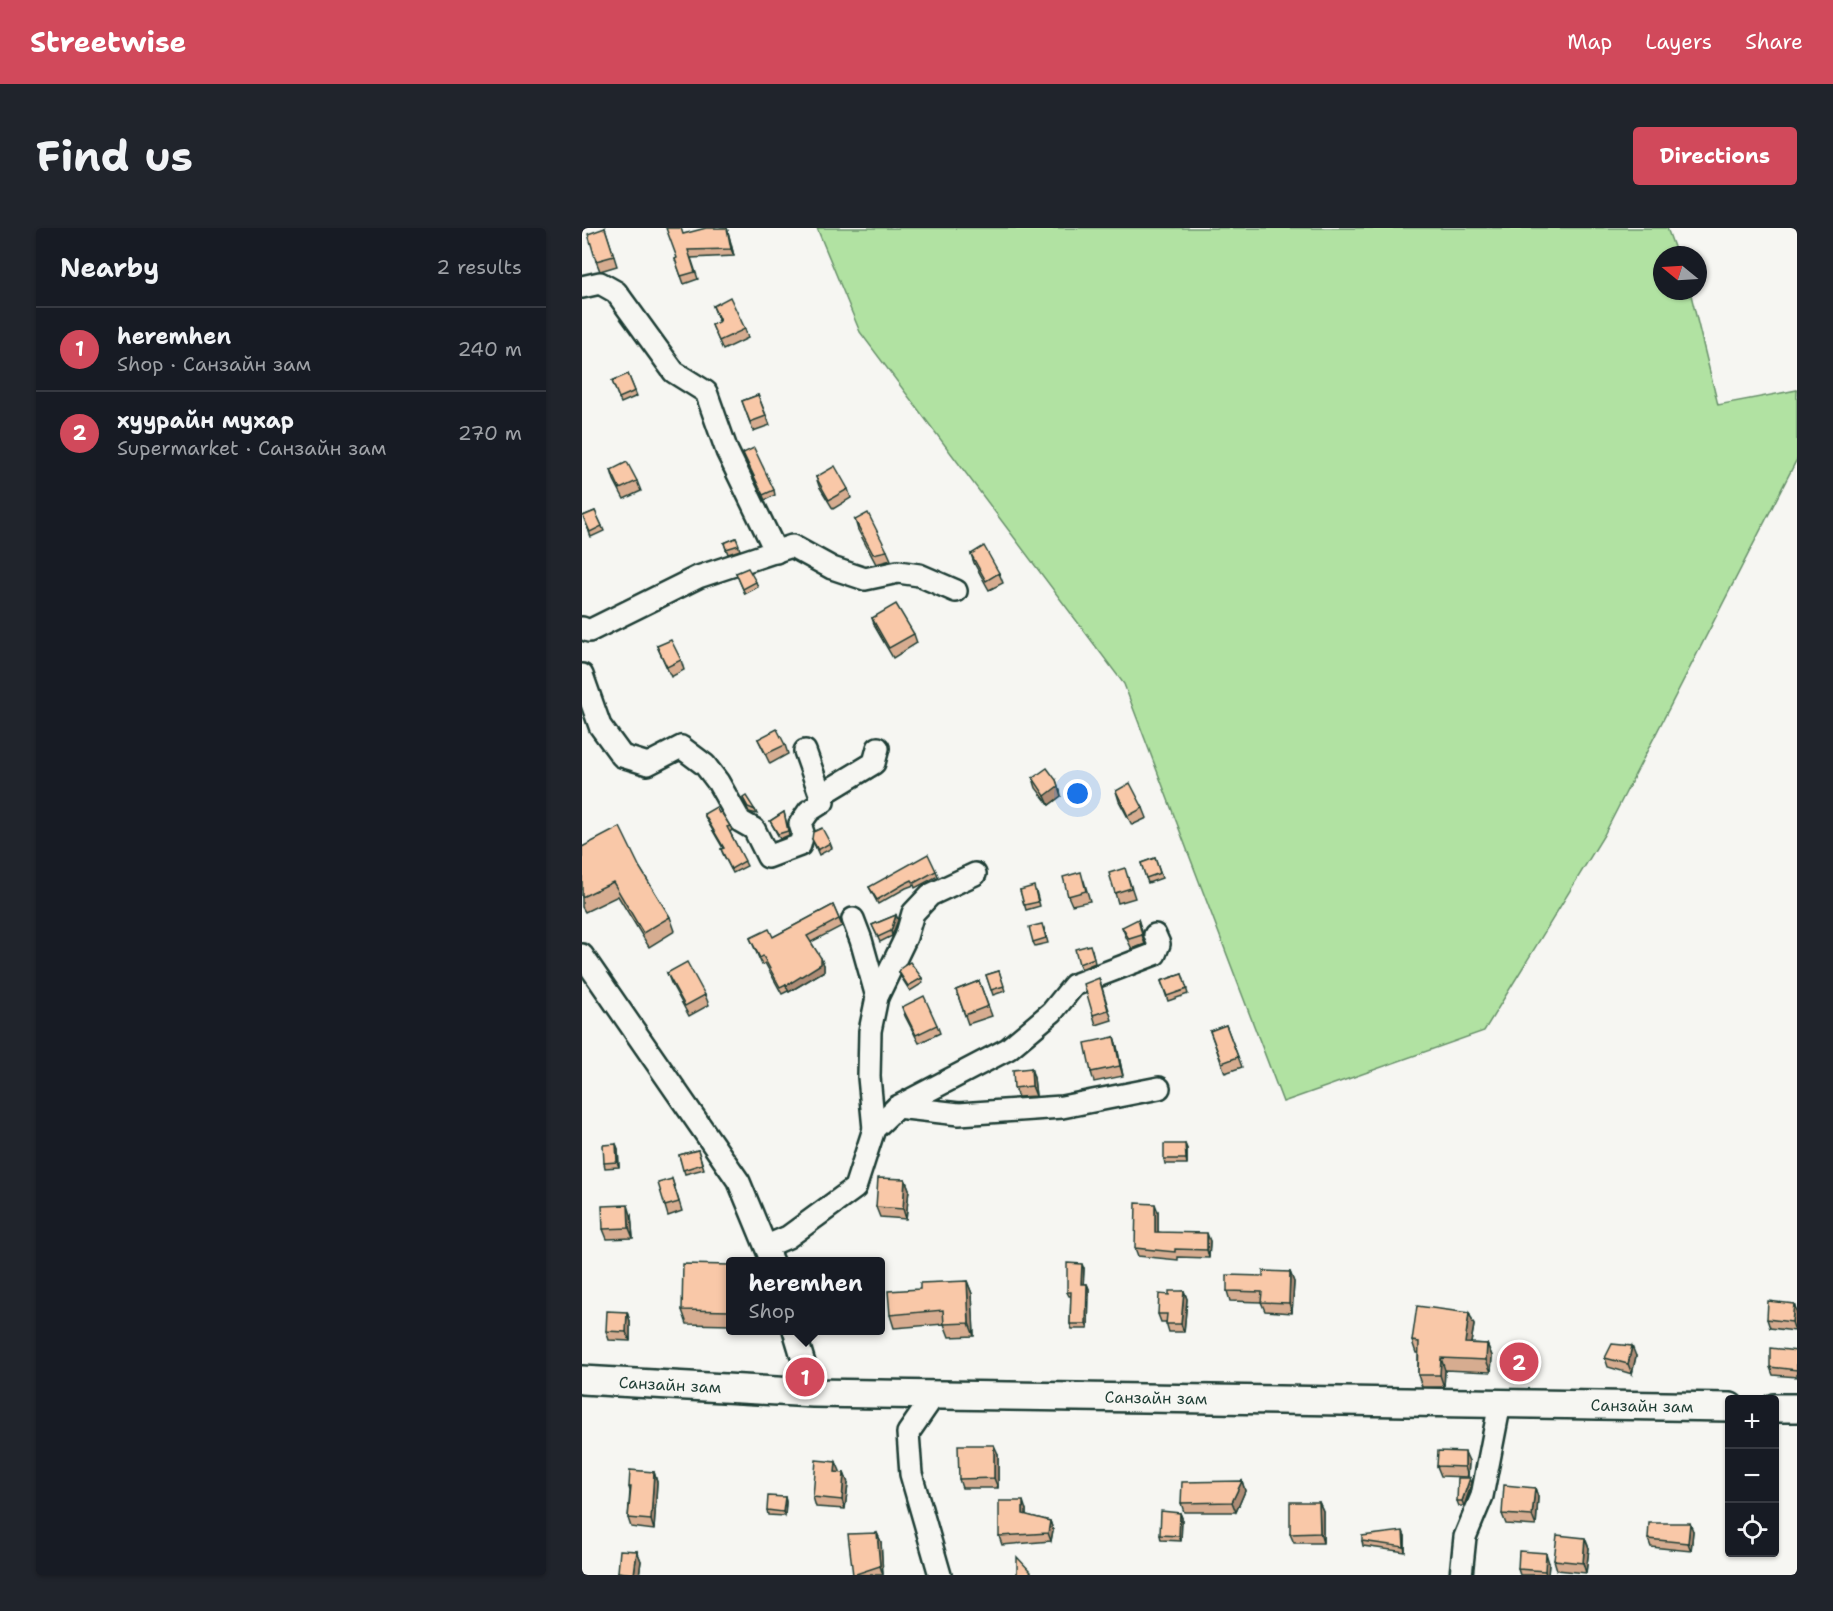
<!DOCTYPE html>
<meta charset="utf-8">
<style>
:root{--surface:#171b24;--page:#20242c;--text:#f1f3f6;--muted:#9ea1a6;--line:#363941;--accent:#d1495b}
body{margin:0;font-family:"Shantell Sans",sans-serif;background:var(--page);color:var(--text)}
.controls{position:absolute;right:18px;bottom:18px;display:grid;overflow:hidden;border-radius:6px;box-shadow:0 2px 4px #0004}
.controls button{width:54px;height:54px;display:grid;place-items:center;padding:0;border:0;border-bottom:2px solid var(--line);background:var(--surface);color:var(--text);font:30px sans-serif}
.compass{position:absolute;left:1071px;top:18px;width:54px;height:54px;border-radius:50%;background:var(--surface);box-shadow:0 2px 4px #0004;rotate:288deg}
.you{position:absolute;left:496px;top:566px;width:21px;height:21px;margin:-15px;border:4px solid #fff;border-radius:50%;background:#1a73e8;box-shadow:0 0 0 9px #1a73e833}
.badge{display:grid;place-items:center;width:39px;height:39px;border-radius:50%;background:var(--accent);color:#fff;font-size:20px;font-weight:700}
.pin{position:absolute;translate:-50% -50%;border:3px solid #fff;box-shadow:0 2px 6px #0006}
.popup{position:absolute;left:144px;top:1029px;width:159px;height:78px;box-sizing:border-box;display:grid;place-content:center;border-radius:6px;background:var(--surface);filter:drop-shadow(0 2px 4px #0005);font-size:20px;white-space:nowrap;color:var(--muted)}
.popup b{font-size:22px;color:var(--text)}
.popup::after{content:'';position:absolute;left:50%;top:100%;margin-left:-12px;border:12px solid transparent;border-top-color:var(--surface)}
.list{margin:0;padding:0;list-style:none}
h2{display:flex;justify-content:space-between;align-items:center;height:78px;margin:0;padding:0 24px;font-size:26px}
h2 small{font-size:20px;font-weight:400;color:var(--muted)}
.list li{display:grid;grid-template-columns:39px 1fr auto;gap:18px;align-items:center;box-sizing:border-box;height:84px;padding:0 24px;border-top:2px solid var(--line)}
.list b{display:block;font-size:22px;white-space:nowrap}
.list p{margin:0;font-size:20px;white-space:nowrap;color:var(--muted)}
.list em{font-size:20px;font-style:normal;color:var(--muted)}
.icon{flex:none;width:33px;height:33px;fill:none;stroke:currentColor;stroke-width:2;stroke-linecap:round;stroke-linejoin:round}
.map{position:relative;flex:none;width:1215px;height:1347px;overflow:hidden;border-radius:6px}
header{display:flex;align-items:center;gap:36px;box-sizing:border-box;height:84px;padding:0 30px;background:var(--accent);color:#fff}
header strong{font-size:28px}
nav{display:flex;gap:33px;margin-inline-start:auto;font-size:21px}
.intro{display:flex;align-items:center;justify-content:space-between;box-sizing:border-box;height:144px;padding:0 36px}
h1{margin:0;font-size:42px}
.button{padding:15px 27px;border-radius:6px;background:var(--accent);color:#fff;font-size:21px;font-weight:700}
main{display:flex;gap:36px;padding:0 36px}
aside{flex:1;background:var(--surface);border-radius:6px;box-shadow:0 2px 4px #0004}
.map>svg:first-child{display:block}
.green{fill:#b1e2a2;stroke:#68906b;stroke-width:1.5}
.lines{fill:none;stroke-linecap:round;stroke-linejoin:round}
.minor-casing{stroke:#1f3d34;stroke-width:26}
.major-casing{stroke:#1f3d34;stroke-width:32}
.minor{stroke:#f6f6f2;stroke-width:21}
.major{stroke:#f6f6f2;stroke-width:27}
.wall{fill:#d6ac90;stroke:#1f3d34;stroke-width:1.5}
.shaded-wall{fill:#ae8c76;stroke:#1f3d34;stroke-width:1.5}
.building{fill:#f9c8a8;stroke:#1f3d34;stroke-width:1.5}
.labels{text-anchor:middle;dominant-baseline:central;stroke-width:6;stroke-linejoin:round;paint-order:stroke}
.street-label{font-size:16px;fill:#1f3d34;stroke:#f6f6f2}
</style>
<header>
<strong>Streetwise</strong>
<nav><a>Map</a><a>Layers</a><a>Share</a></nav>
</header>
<div class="intro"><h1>Find us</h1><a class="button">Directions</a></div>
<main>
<aside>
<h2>Nearby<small>2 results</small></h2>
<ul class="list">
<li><span class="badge">1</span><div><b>heremhen</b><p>Shop · Санзайн зам</p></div><em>240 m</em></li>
<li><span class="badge">2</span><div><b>хуурайн мухар</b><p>Supermarket · Санзайн зам</p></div><em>270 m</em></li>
</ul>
</aside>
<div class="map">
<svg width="1215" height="1347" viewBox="0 0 1215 1347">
<rect width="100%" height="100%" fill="#f6f6f2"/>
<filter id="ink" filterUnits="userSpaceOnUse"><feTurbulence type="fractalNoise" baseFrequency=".0167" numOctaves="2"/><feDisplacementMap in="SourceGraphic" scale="12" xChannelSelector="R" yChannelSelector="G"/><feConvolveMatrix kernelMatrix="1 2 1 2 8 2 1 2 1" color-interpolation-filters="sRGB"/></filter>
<g filter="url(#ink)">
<path class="green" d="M235 0H1085L1095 27H1080V63H1108L1136 177 1215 162V231L1022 607 902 803 701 874 542 456 278 104Z"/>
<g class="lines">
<g class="minor-casing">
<g id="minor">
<path d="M0 59 18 55 34 64 92 144 124 164 145 223 194 324"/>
<path d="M0 400 7 403 116 349 210 318 250 340 283 351 316 344 337 347 374 363"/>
<path d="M0 447 18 498 40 528 66 536 99 519 123 537 136 554 158 593 172 601 186 629 218 617 221 605 218 596 227 583 241 574 223 523"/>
<path d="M239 567 292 535 296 520"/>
<path d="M271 691 279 712 295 769"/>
<path d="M0 727 157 954 190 1034"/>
<path d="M315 879 377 886 480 879 577 860"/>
<path d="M292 901 287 849 288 803 295 769 324 709 331 685 348 667 393 646"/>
<path d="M185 1018 206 1009 273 960 292 901 315 879 426 821 470 784 492 757 573 726 577 716 573 707"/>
<path d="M212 1102 231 1165"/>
<path d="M353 1166 326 1205 329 1246 358 1347"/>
<path d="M879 1347 883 1309 900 1268 918 1175"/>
</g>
</g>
<g class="major-casing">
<g id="major">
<path d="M0 1152 231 1165 1148 1179"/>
<path d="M1192 1180H1215"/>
</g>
</g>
<use href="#minor" class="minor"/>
<use href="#major" class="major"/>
</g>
<g class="wall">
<path d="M23 0 35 38 18 43 14 33Z"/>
<path d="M145 0 152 28 109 30 116 51 102 56 93 31 95 30 101 6Z"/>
<path d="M131 78 163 101 166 110 141 122 130 97 137 94Z"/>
<path d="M46 146 55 168 39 175 30 153Z"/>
<path d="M176 167 188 197 171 203 160 173Z"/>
<path d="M161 225 192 262 193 267 183 272Z"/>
<path d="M29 242 55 253 59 263 42 271 32 252Z"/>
<path d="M234 249 266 261 269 270 251 281 237 258Z"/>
<path d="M13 283 22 303 9 309 1 288Z"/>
<path d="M273 292 305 323 309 332 294 336 276 302Z"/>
<path d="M154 310 158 322 146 326 142 315Z"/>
<path d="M389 326 417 345 421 355 407 362 392 335Z"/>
<path d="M154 345 174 354 176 359 163 366Z"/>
<path d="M290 390 332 406 335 415 311 430 293 399Z"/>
<path d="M75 418 99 432 102 442 89 449Z"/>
<path d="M176 511 203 517 206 526 188 536Z"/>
<path d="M451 550 478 562 479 568 467 577 454 560Z"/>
<path d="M534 563 561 580 565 590 550 597 537 573Z"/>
<path d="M161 570 173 582 175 586 167 584Z"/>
<path d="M202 584 207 607 198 611 188 593Z"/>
<path d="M137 585 148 598 150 602 148 604 165 638 151 645 141 626 139 621 141 620 124 591 122 586Z"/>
<path d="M230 611 248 615 250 620 237 627Z"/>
<path d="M0 619 58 640 88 689 93 703 67 719 36 668 3 684 0 679Z"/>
<path d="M573 630 580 650 566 655 559 635Z"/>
<path d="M354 643 356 648 333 660 332 657 324 660 296 676 287 659Z"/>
<path d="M546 649 553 670 536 675 533 665Z"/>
<path d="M502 653 508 673 490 677 486 668Z"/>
<path d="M438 662 454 663 458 678 444 682Z"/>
<path d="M251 677 260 698 229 714 242 737V743L207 764 206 763 200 766 183 735 180 737 168 710 191 709Z"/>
<path d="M314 687 316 692 310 708 298 714 290 697Z"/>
<path d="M540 699 559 700 563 716 550 721 544 709Z"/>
<path d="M462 700 466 715 453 718 451 714Z"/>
<path d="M510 722 513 735 499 741 497 736Z"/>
<path d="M417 743 423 763 411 767 404 747Z"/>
<path d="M317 744 340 750 341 755 328 763 319 749Z"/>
<path d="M85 745 123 767 127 777 107 788 89 755Z"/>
<path d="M600 746 606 766 586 773 579 753Z"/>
<path d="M517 750 530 792 514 797 511 787Z"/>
<path d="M397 753 410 788 386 796 374 762Z"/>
<path d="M320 779 355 797 358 805 337 815 323 788Z"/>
<path d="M644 797 660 839 643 845 628 803Z"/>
<path d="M532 809 535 819 541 848 512 854 509 844Z"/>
<path d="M449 840 452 850 454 868 436 869 432 860Z"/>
<path d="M34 916 36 921 37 939 23 940 22 935Z"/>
<path d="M603 916 605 921V936H583L582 931Z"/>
<path d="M116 922 122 941 103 946 97 927Z"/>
<path d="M90 951 100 983 86 988 83 978Z"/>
<path d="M323 951 327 961 324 991 298 989 294 979Z"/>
<path d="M576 984V1004L628 1013 627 1030 596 1029V1032L556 1028 553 1020Z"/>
<path d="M49 987 51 1010 25 1011 21 1001Z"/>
<path d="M148 1037V1097L105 1096 100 1082Z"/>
<path d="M502 1041 501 1056H505L507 1061 506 1101H490L488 1096 489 1068H487L485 1064Z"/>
<path d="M708 1044 712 1054 710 1085 683 1083 679 1074 648 1073 645 1063Z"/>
<path d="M385 1053 390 1066 392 1108 367 1109 362 1096 312 1100 308 1087 338 1061Z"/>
<path d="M602 1063 605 1071 602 1104H587L584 1094H579L576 1086 587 1067Z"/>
<path d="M1212 1076 1215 1086 1213 1103 1188 1100 1185 1091Z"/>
<path d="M45 1084 48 1093V1113L27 1112 24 1103Z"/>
<path d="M887 1085 892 1097 889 1115 905 1116 910 1128 909 1144 863 1142 862 1159H840L836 1147V1125H834L830 1113Z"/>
<path d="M1215 1123V1149L1191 1147 1188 1139Z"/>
<path d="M1054 1128 1050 1146 1026 1139 1023 1130Z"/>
<path d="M416 1226V1260H380L377 1251Z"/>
<path d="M887 1233 886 1249 859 1248 855 1238Z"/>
<path d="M254 1234 258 1245H262L266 1255 263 1281 234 1279 231 1269Z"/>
<path d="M72 1244 75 1254 72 1302 49 1299 46 1290 48 1263 47 1259Z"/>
<path d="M660 1253 663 1263 654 1284H602L599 1275Z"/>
<path d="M890 1255 882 1278H877L875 1273Z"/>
<path d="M953 1260 956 1269 954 1298 924 1296 920 1286Z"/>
<path d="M203 1269 204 1274 203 1288 186 1287 185 1282Z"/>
<path d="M737 1274 741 1283V1315H712L708 1306Z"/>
<path d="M444 1282V1287L468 1293 471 1302 469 1313 420 1317 417 1308Z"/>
<path d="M598 1285 600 1290 599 1313 579 1312 578 1307Z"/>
<path d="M1111 1303 1109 1323 1069 1319 1066 1311Z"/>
<path d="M295 1305 299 1314 301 1347H271Z"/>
<path d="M823 1308V1324L781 1318 780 1313Z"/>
<path d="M1007 1320 1004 1345 975 1342 972 1332Z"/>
<path d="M55 1323 59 1333 57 1347H37L36 1344Z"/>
<path d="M967 1335 966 1347H938L936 1341Z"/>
</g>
<g class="shaded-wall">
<path d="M145 0 152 28 149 21Z"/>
<path d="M474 552 479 568 467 577 463 568Z"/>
<path d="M314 687 316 692 310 708 309 703Z"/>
<path d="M556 691 559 700 563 716 560 707Z"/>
<path d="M239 730 242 737V743L207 764 204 758Z"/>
<path d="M532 809 535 819 541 848 538 838Z"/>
<path d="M449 840 452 850 454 868 450 858Z"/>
<path d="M34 916 36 921 37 939 35 934Z"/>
<path d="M603 916 605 921V936L604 931Z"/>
<path d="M323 951 327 961 324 991 321 981Z"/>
<path d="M573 976 576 984V1012L573 1004Z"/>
<path d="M46 977 49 987 51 1010 47 1000Z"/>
<path d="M625 1005 628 1013 627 1030 625 1022Z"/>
<path d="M500 1036 502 1041 501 1061 499 1056Z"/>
<path d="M708 1044 712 1054 710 1085 707 1075Z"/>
<path d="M385 1053 390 1066 392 1108 387 1095Z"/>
<path d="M505 1056 507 1061 506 1101 504 1096Z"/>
<path d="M602 1063 605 1071 602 1104 599 1096Z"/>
<path d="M1212 1076 1215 1085 1213 1103 1210 1094Z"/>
<path d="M45 1084 48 1093V1113L44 1104Z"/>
<path d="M887 1085 892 1097 887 1126 883 1115Z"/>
<path d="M905 1116 910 1128 909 1144 904 1132Z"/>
<path d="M1050 1118 1054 1128 1050 1146 1046 1136Z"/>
<path d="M859 1130 863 1142 862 1159 858 1147Z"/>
<path d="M412 1217 416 1226V1260L412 1250Z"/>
<path d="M883 1224 887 1233 886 1249 883 1239Z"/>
<path d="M254 1234 258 1243 257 1254 253 1244Z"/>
<path d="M72 1244 75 1254 72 1302 69 1292Z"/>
<path d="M262 1245 266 1255 263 1281 260 1272Z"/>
<path d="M888 1250 890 1255 882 1278 880 1273Z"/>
<path d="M660 1253 663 1263 654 1284 650 1274Z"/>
<path d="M953 1260 956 1269 954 1298 950 1288Z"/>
<path d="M203 1269 204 1274 203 1288 201 1284Z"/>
<path d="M441 1273 444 1282V1295L441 1286Z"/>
<path d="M737 1274 741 1283V1315L738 1305Z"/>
<path d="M598 1285 600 1290 599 1313 597 1308Z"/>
<path d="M468 1293 471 1302 469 1313 466 1305Z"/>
<path d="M1108 1295 1111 1303 1109 1323 1106 1315Z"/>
<path d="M821 1303 823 1308V1324L822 1319Z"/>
<path d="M295 1305 299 1314 301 1347 298 1338Z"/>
<path d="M1003 1310 1007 1320 1004 1345 1001 1335Z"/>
<path d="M55 1323 59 1333 57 1347H52Z"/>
<path d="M964 1325 967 1335 966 1347H964L963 1343Z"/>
</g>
<g class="building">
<path d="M23 0 32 28 14 33 6 6Z"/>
<path d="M84 0H99L101 6 124 0H145L149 21 106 22 113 44 99 48 93 31 95 30Z"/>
<path d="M148 69 163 101 137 113 130 97 138 93 131 78Z"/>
<path d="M46 146 53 163 37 170 30 153Z"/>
<path d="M176 167 184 188 168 194 160 173Z"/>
<path d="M172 220 192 262 181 267 161 225Z"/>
<path d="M45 234 55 253 38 261 29 242Z"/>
<path d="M253 238 266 261 247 272 234 249Z"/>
<path d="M13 283 20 298 8 304 1 288Z"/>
<path d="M286 285 305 323 291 326 273 292Z"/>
<path d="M154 310 157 317 144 321 142 315Z"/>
<path d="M402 318 417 345 404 353 389 326Z"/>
<path d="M166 340 174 354 161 361 154 345Z"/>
<path d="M314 376 332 406 307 420 290 390Z"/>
<path d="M89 412 99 432 85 439 75 418Z"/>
<path d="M195 501 203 517 184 526 176 511Z"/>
<path d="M465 540 474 552 476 558 463 568 451 550Z"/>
<path d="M548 555 561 580 546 588 534 563Z"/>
<path d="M164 568 173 582 166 579 161 570Z"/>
<path d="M134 579 137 585 139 584 148 598 145 599 163 633 149 641 139 621 142 620 122 586Z"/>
<path d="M202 584 206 603 196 606 188 593Z"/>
<path d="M38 599 58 640 88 689 61 705 31 654 0 669V619Z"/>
<path d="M240 600 248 615 236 622 230 611 231 604Z"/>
<path d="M346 626 354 643 332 655 330 652 322 656 295 672 287 659Z"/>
<path d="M573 630 578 645 564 650 559 635Z"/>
<path d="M543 640 549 660 533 665 527 645Z"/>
<path d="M499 644 504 663 486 668 481 649Z"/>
<path d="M452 658 456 674 442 677 438 662Z"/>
<path d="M251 677 257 691 225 708 239 730V736L204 758V756L198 759 181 728 178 730 168 710 187 701 191 709Z"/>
<path d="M314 687 309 703 296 709 290 697Z"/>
<path d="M556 691 560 707 547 711 540 699Z"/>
<path d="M460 696 464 710 451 714 447 699Z"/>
<path d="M508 717 512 730 497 736 493 721Z"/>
<path d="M105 734 123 767 103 778 85 745Z"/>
<path d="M328 734 340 750 326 758 317 744 319 740Z"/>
<path d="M417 743 422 758 409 762 404 747Z"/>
<path d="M600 746 605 761 585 768 579 753Z"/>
<path d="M517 750 526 782 511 787 502 756Z"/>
<path d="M397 753 406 778 383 787 374 762Z"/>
<path d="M342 768 355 797 334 807 320 779Z"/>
<path d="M644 797 656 829 640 835 628 803Z"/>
<path d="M532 809 538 838 509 844 503 815Z"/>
<path d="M449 840 450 858 432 860 431 842Z"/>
<path d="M34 916 35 934 22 935 21 917Z"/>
<path d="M582 916H603L604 931H582Z"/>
<path d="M116 922 120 936 101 942 97 927Z"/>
<path d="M296 950 323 951 321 981 294 979Z"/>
<path d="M90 951 97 974 83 978 76 955Z"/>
<path d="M554 975 573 976V1004L625 1005V1022L593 1021V1024L553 1020Z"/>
<path d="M46 977 47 1000 21 1001 20 978Z"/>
<path d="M485 1035 500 1036 499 1056H505L504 1096H488L489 1064H485Z"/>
<path d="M101 1036 148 1037V1083L100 1082Z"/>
<path d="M681 1043 708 1044 707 1075 679 1074 680 1064 645 1063V1047L681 1048Z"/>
<path d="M385 1053 387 1095 362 1096 361 1082 308 1087 306 1063 338 1061V1055Z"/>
<path d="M587 1063H602L599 1096H584L585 1086H576L577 1066 587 1067Z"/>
<path d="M1186 1073 1212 1076 1210 1094 1185 1091Z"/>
<path d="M835 1078 887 1085 883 1115 905 1116 904 1132 859 1130 858 1147H836L837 1114 830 1113Z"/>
<path d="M25 1083 45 1084 44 1104 24 1103Z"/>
<path d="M1030 1116 1050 1118 1046 1136 1023 1130Z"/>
<path d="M1188 1120 1215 1123V1142L1188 1139Z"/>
<path d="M376 1217H412V1250L377 1251Z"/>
<path d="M856 1223 883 1224V1239L855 1238Z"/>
<path d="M234 1232 254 1234 253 1244 262 1245 260 1272 231 1269Z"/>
<path d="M48 1242 72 1244 69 1292 46 1290 49 1259H47Z"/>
<path d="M876 1250H888L880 1273H875Z"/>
<path d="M660 1253 650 1274 599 1275 600 1254Z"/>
<path d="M922 1257 953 1260 950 1288 920 1286Z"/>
<path d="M186 1268 203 1269 201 1284 185 1282Z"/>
<path d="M417 1273H441V1286L468 1293 466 1305 417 1308Z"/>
<path d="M708 1274H737L738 1305 708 1306Z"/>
<path d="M579 1283 598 1285 597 1308 578 1307Z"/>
<path d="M1067 1295H1108L1106 1315 1066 1311Z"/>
<path d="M821 1303 822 1319 780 1313V1308Z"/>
<path d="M295 1305 298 1338 271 1347 266 1306Z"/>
<path d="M975 1307 1003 1310 1001 1335 972 1332Z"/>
<path d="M38 1322 55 1323 52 1346 36 1344Z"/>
<path d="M937 1323 964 1325 963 1343 936 1341Z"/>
<path d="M435 1329 449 1344V1347H435Z"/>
</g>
</g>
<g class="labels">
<g class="street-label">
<text transform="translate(88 1157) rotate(3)">Санзайн зам</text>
<text transform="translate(574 1170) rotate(1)">Санзайн зам</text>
<text transform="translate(1060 1178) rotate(1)">Санзайн зам</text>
</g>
</g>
</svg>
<div class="controls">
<button>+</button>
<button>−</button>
<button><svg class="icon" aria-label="locate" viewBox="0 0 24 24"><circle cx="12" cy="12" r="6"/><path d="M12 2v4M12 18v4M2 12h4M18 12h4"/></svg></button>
</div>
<svg class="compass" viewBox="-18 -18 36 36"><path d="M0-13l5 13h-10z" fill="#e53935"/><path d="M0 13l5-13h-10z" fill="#9ea1a6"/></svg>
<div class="you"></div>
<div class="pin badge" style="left:223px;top:1149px">1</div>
<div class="popup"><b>heremhen</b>Shop</div>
<div class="pin badge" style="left:937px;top:1134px">2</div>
</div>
</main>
